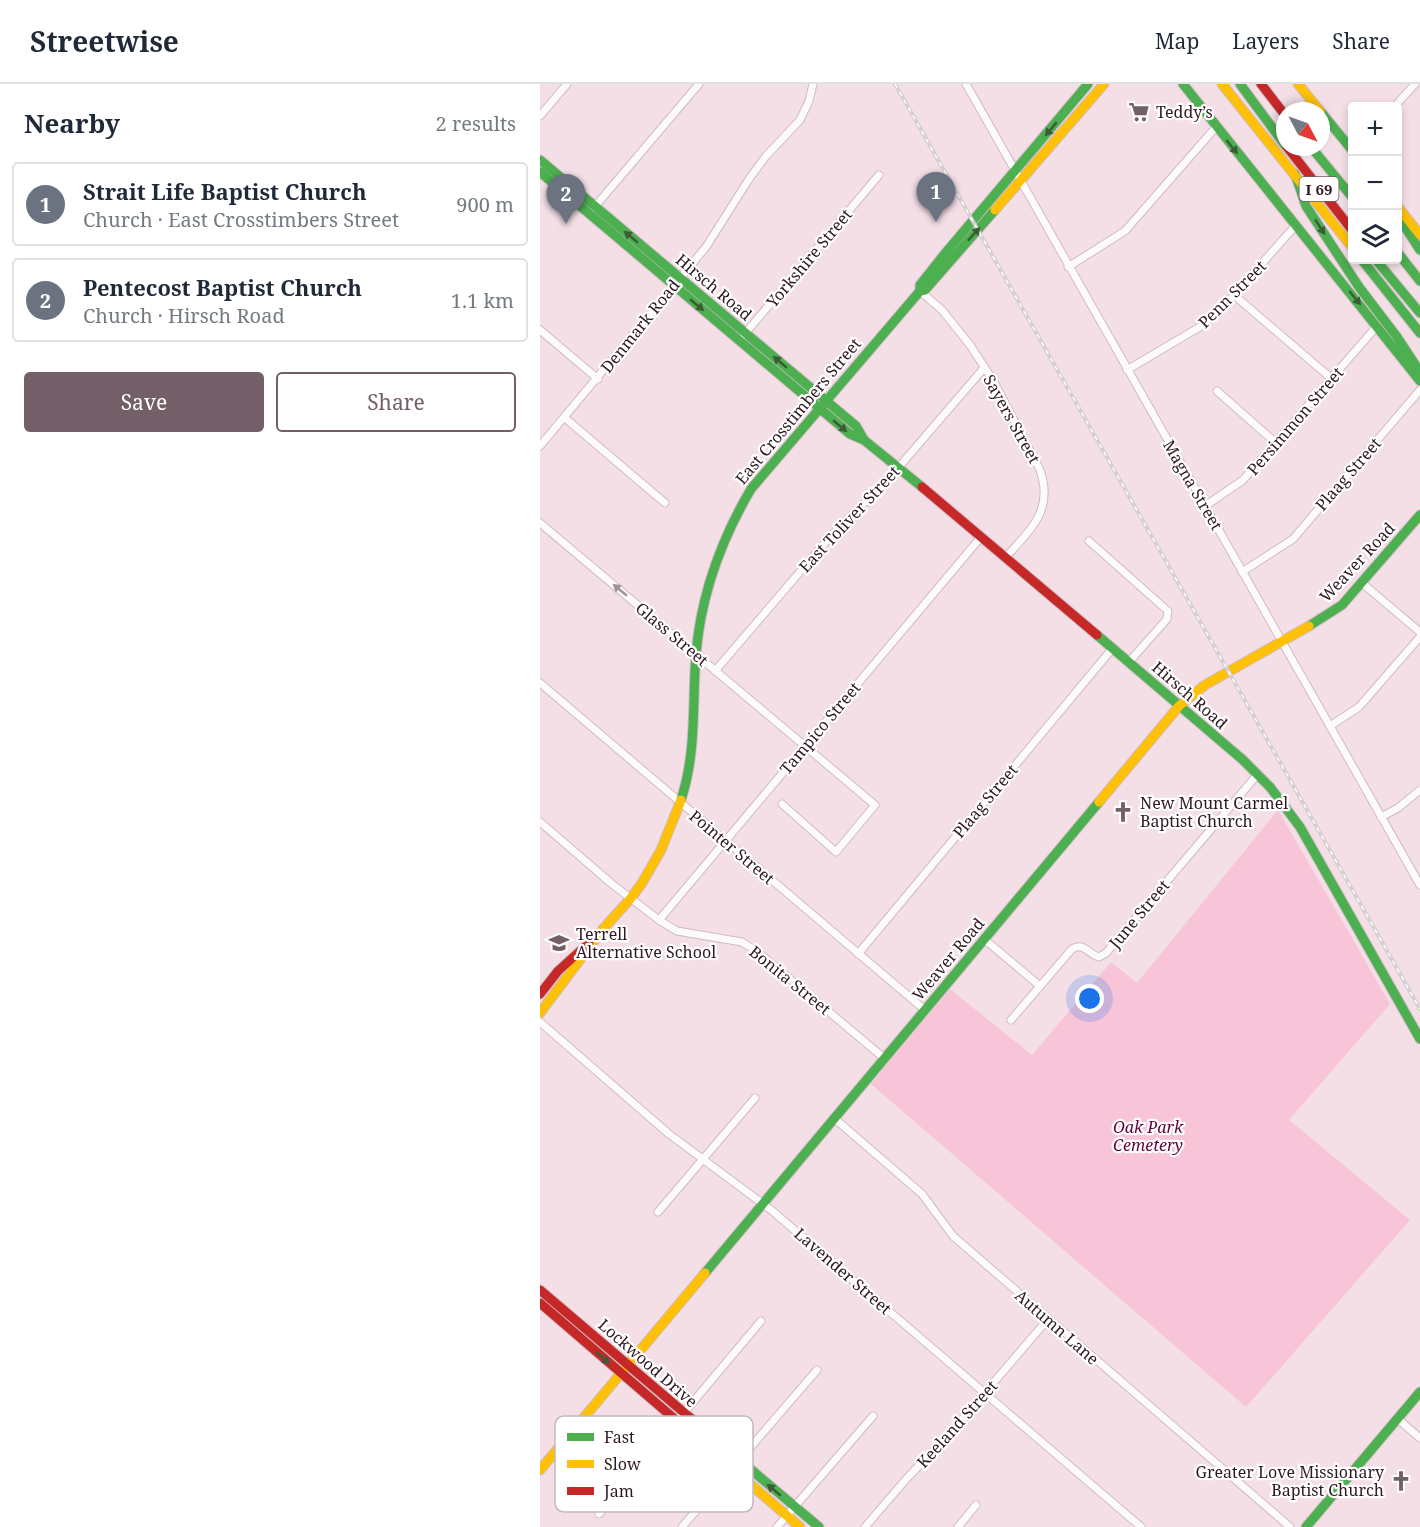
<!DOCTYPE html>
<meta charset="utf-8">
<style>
:root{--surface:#fff;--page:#f2f2f3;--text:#1f2937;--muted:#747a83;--line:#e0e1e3;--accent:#745e67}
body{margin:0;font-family:"Noto Serif",serif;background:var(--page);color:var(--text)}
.controls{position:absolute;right:18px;top:18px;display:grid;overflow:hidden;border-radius:6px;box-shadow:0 3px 9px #0003}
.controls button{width:54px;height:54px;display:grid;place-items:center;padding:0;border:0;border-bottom:2px solid var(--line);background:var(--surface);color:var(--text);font:30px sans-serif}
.compass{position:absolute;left:736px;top:18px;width:54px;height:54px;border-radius:50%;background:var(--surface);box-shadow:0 3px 9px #0003;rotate:131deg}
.you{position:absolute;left:550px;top:915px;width:21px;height:21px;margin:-15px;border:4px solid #fff;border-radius:50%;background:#1a73e8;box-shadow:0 0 0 9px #1a73e833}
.badge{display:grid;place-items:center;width:39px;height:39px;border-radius:50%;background:var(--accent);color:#fff;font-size:20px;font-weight:700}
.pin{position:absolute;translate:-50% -50px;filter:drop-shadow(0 2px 3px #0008)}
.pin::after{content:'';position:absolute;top:32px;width:21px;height:18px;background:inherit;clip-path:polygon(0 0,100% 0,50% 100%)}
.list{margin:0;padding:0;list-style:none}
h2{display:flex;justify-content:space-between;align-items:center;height:78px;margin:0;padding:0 24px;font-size:26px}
h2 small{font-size:20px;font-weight:400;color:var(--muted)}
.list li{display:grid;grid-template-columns:39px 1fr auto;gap:18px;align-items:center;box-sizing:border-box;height:84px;margin:0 12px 12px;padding:0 12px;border:2px solid var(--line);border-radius:6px}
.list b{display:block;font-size:22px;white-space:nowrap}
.list p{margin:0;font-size:20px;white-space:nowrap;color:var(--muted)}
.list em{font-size:20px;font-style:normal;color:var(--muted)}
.actions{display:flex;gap:12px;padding:18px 24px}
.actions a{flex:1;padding:14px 0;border:2px solid var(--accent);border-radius:6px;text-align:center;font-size:21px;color:var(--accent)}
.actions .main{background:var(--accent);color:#fff}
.icon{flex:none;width:33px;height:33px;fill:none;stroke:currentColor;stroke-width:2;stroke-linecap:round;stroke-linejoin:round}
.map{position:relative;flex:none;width:880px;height:1443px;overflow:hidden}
header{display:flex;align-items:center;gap:36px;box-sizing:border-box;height:84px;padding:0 30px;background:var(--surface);border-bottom:2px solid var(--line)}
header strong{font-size:28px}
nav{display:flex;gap:33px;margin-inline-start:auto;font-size:21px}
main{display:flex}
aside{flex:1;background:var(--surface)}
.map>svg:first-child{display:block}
.green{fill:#f7c4d8}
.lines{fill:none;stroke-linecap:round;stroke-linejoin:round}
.street-casing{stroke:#d1bbc4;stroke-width:9}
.fast-casing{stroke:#d1bbc4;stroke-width:11}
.slow-casing{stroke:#d1bbc4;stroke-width:11}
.jam-casing{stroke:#d1bbc4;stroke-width:11}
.street{stroke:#fdfafb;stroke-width:7}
.fast{stroke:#4caf50;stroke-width:9}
.slow{stroke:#ffc107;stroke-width:9}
.jam{stroke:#c62828;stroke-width:9}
.rail-casing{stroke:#d6cfd2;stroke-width:4}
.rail{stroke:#fff;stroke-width:1.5;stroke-dasharray:4.5;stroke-linecap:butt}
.oneway{fill:#3c5c37}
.oneway2{fill:#a09499}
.labels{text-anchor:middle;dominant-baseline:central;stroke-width:4.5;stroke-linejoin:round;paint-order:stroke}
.shield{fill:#fff;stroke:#6d5d64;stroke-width:1.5}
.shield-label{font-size:15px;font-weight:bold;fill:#2f1822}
.poi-label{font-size:16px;fill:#2f1822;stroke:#fff;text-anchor:start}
.street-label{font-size:16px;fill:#2f1822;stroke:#fff}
.park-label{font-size:16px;font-style:italic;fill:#620139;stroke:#fff}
.key{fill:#fff;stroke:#c1babd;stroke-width:1.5}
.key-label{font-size:16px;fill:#2f1822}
</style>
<header>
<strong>Streetwise</strong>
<nav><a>Map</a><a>Layers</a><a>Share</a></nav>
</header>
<main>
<aside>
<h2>Nearby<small>2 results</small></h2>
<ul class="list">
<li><span class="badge" style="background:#6b7280">1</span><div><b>Strait Life Baptist Church</b><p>Church · East Crosstimbers Street</p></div><em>900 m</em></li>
<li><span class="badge" style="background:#6b7280">2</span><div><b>Pentecost Baptist Church</b><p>Church · Hirsch Road</p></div><em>1.1 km</em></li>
</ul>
<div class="actions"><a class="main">Save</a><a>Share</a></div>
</aside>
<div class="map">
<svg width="880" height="1443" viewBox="0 0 880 1443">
<rect width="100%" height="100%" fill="#f4dfe7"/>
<path class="green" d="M738 726 850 920 749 1036 870 1136 706 1323 331 1000 410 905 492 971 571 878 597 899Z"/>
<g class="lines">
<g class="street-casing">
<g id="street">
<path d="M426 0 880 801"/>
<path d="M855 22 875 0"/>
<path d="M0 32 27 0"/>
<path d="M52 126 159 0"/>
<path d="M528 183 585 147 676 43"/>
<path d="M380 207 402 226 430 261 454 298 500 386C514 426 491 445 466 473"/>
<path d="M694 211 792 295"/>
<path d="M0 246 58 295"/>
<path d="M203 252 339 91"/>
<path d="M587 286 663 241 694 211 756 141"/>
<path d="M677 307 736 359"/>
<path d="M25 334 125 419"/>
<path d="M0 362 166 163 209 95 226 72 260 36 269 17 273 0"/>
<path d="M665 422 703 396 837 242"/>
<path d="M0 439 335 721 296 768 242 720"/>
<path d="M549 457 628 527 627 535 589 578"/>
<path d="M702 488 753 455 880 306"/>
<path d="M822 499 880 548"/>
<path d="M175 587 289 454 352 391 444 284"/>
<path d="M0 599 385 926"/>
<path d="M790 642 819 623 880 553"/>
<path d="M841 733 858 724 880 706"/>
<path d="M0 738 72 800 119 836 137 847 202 858 219 869 344 974"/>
<path d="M119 836 441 453"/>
<path d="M444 855 500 902"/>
<path d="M318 870 572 565"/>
<path d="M471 936 532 865C544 858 548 870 559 873L566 869 717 691"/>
<path d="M0 938 129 1050 230 1125 601 1443"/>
<path d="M294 1034 382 1110 413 1152 750 1443"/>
<path d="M118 1128 215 1014"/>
<path d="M858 1335 880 1354"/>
<path d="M59 1430 221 1237"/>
<path d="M142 1443 277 1286"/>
<path d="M237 1443 333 1332"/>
<path d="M325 1443 368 1393 407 1353 508 1235"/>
<path d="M418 1443 436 1421"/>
</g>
</g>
<g class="fast-casing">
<g id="fast">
<path d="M643 0 880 297"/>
<path d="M700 0 745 61"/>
<path d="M781 28 812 66"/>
<path d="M771 63 812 113"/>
<path d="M0 76 316 342 324 356"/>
<path d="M0 88 310 350 324 356 382 403"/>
<path d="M755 90 766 122 819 203 857 253 880 288"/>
<path d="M858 132 880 166"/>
<path d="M858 169 880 197"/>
<path d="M822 176 880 249"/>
<path d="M836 176 880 229"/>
<path d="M380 207V201L403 172 548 0"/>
<path d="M769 542 802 521 880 431"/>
<path d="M557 551 703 676 730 703 760 743 880 955"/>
<path d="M141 716C157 667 152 619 156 570 161 510 181 456 211 405L380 207 385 206 455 126"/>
<path d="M165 1189 559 718"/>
<path d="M208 1383 279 1443"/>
<path d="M766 1443 880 1308"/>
</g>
</g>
<g class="slow-casing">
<g id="slow">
<path d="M682 0 812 163"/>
<path d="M758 0 780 27"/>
<path d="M858 123 880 151"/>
<path d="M455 126 564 0"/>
<path d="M559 718 639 622 665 601 769 542"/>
<path d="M0 929 63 845 91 814 102 799 121 766 141 716"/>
<path d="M188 1381 260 1443"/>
<path d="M0 1386 165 1189"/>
</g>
</g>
<g class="jam-casing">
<g id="jam">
<path d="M721 0 745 31"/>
<path d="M747 63 812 146"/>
<path d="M382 403 557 551"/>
<path d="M0 910 18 887 49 859"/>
<path d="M0 1206 208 1383"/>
<path d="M0 1219 188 1381"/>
</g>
</g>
<use href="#street" class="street"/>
<use href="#fast" class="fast"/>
<use href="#slow" class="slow"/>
<use href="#jam" class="jam"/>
<g class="rail-casing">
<path id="rail" d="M355 0 880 925"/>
</g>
<use href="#rail" class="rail"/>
</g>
<defs><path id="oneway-solid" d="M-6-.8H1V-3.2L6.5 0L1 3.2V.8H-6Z" transform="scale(1.5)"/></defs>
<g class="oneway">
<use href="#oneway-solid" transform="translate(511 45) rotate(130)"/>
<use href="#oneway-solid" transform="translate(692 63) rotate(51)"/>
<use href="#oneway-solid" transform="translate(780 143) rotate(57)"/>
<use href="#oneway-solid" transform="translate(434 150) rotate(-48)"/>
<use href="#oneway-solid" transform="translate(91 153) rotate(-140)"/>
<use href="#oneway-solid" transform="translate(815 214) rotate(51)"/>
<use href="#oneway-solid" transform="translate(157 221) rotate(40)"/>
<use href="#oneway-solid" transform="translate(240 278) rotate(-140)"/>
<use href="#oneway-solid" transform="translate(300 342) rotate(40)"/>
<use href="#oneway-solid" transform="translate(63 1274) rotate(42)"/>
<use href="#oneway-solid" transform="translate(234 1406) rotate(-140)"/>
</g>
<use class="oneway2" href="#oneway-solid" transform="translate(80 506) rotate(-140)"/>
<defs>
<g id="supermarket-bare" transform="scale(1.62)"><path d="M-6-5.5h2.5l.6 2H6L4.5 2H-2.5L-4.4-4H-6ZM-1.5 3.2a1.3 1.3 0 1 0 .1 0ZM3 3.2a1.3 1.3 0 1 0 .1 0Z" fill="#745e67" stroke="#fff" stroke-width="2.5" paint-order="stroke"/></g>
<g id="church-bare" transform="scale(1.62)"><path d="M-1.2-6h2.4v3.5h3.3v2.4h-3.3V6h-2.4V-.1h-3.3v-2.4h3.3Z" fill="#745e67" stroke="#fff" stroke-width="2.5" paint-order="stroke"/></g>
<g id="school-bare" transform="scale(1.62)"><path d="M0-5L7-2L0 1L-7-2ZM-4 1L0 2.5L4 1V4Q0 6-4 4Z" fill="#745e67" stroke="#fff" stroke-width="2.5" paint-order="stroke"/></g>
</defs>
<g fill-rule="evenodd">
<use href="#supermarket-bare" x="599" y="28"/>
<use href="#church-bare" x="583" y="728"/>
<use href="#school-bare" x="19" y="859"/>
<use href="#church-bare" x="861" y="1397"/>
</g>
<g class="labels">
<rect class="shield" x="759.5" y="93" width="39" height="24" rx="4.5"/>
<g class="shield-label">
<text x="779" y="105">I 69</text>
</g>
<g class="poi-label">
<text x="616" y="28">Teddy’s</text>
<text x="600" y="719">New Mount Carmel<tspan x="600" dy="18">Baptist Church</tspan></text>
<text x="36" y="850">Terrell<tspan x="36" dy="18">Alternative School</tspan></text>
<text x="844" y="1388" text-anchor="end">Greater Love Missionary<tspan x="844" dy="18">Baptist Church</tspan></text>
</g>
<g class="street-label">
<text transform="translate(269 174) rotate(-50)">Yorkshire Street</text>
<text transform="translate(174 203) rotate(40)">Hirsch Road</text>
<text transform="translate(692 210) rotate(-45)">Penn Street</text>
<text transform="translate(100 242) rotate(-51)">Denmark Road</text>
<text transform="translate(258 327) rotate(-50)">East Crosstimbers Street</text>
<text transform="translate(472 335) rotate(61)">Sayers Street</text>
<text transform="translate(755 337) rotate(-49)">Persimmon Street</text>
<text transform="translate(808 390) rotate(-49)">Plaag Street</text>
<text transform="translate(653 401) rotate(60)">Magna Street</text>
<text transform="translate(309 435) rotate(-47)">East Toliver Street</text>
<text transform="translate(817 478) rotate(-47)">Weaver Road</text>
<text transform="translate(132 550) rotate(40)">Glass Street</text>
<text transform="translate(650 611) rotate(41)">Hirsch Road</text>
<text transform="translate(280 644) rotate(-50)">Tampico Street</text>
<text transform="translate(445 717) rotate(-50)">Plaag Street</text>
<text transform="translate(192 763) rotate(40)">Pointer Street</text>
<text transform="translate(599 830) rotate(-50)">June Street</text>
<text transform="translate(408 875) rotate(-50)">Weaver Road</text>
<text transform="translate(250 896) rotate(39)">Bonita Street</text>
<text transform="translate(303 1187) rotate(41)">Lavender Street</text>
<text transform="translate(517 1243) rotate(41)">Autumn Lane</text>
<text transform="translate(108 1279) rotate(41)">Lockwood Drive</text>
<text transform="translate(417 1340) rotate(-48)">Keeland Street</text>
</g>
<g class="park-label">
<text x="608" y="1043">Oak Park<tspan x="608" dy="18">Cemetery</tspan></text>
</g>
</g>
<rect x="15" y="1332" width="198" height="96" rx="9" class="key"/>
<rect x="27" y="1349" width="27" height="8" fill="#4caf50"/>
<rect x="27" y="1376" width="27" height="8" fill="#ffc107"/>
<rect x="27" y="1403" width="27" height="8" fill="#c62828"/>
<g class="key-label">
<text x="64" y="1359">Fast</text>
<text x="64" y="1386">Slow</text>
<text x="64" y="1413">Jam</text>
</g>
</svg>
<div class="controls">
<button>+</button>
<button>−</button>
<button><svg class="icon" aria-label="layers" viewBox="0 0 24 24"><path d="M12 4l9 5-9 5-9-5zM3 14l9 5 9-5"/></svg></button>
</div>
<svg class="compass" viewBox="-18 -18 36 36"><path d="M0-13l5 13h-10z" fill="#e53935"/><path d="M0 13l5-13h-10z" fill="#747a83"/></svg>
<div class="you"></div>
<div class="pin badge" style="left:396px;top:138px;background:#6b7280">1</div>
<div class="pin badge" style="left:26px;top:140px;background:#6b7280">2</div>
</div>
</main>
